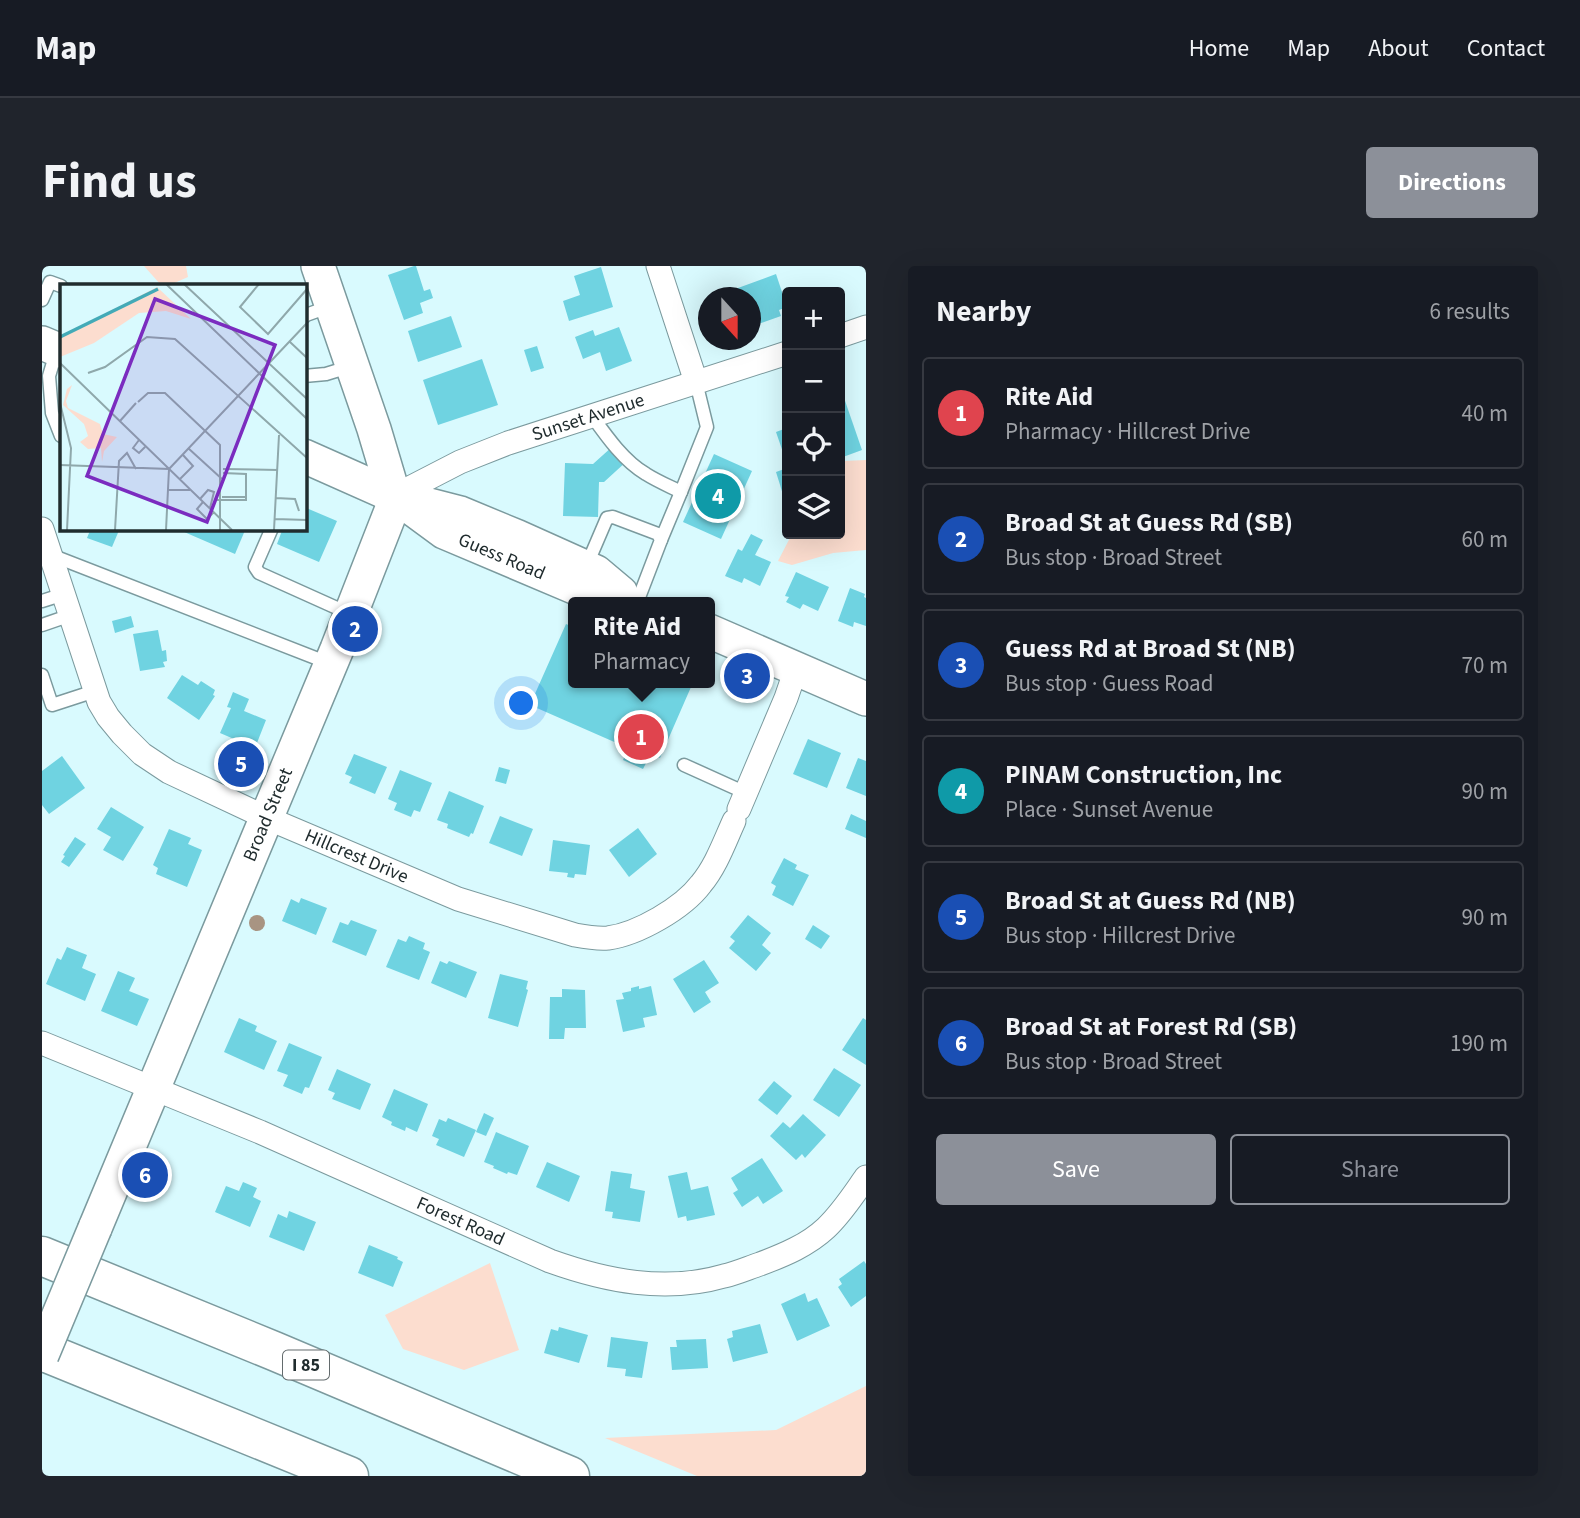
<!DOCTYPE html>
<meta charset="utf-8">
<style>
:root{--surface:#171b24;--page:#20242c;--text:#f1f3f6;--muted:#9ea1a6;--line:#363941;--accent:#8c9099}
body{margin:0;font-family:"Source Sans 3",sans-serif;background:var(--page);color:var(--text)}
.controls{position:absolute;right:21px;top:21px;display:grid;overflow:hidden;border-radius:7px;box-shadow:0 7px 28px #0002}
.controls button{width:63px;height:63px;display:grid;place-items:center;padding:0;border:0;border-bottom:2px solid var(--line);background:var(--surface);color:var(--text);font:35px sans-serif}
.compass{position:absolute;left:656px;top:21px;width:63px;height:63px;border-radius:50%;background:var(--surface);box-shadow:0 7px 28px #0002;rotate:159deg}
.you{position:absolute;left:480px;top:438px;width:24px;height:24px;margin:-18px;border:5px solid #fff;border-radius:50%;background:#1a73e8;box-shadow:0 0 0 10px #1a73e833}
.badge{display:grid;place-items:center;width:46px;height:46px;border-radius:50%;background:var(--accent);color:#fff;font-size:23px;font-weight:700}
.pin{position:absolute;translate:-50% -50%;border:4px solid #fff;box-shadow:0 2px 7px #0006}
.popup{position:absolute;left:526px;top:331px;width:147px;height:91px;box-sizing:border-box;display:grid;place-content:center;border-radius:7px;background:var(--surface);filter:drop-shadow(0 2px 5px #0005);font-size:23px;white-space:nowrap;color:var(--muted)}
.popup b{font-size:26px;color:var(--text)}
.popup::after{content:'';position:absolute;left:50%;top:100%;margin-left:-14px;border:14px solid transparent;border-top-color:var(--surface)}
.list{margin:0;padding:0;list-style:none}
h2{display:flex;justify-content:space-between;align-items:center;height:91px;margin:0;padding:0 28px;font-size:30px}
h2 small{font-size:23px;font-weight:400;color:var(--muted)}
.list li{display:grid;grid-template-columns:46px 1fr auto;gap:21px;align-items:center;box-sizing:border-box;height:112px;margin:0 14px 14px;padding:0 14px;border:2px solid var(--line);border-radius:7px}
.list b{display:block;font-size:26px;white-space:nowrap}
.list p{margin:0;font-size:23px;white-space:nowrap;color:var(--muted)}
.list em{font-size:23px;font-style:normal;color:var(--muted)}
.actions{display:flex;gap:14px;padding:21px 28px}
.actions a{flex:1;padding:16px 0;border:2px solid var(--accent);border-radius:7px;text-align:center;font-size:24px;color:var(--accent)}
.actions .main{background:var(--accent);color:#fff}
.icon{flex:none;width:38px;height:38px;fill:none;stroke:currentColor;stroke-width:2;stroke-linecap:round;stroke-linejoin:round}
.map{position:relative;flex:none;width:824px;height:1210px;overflow:hidden;border-radius:7px}
header{display:flex;align-items:center;gap:42px;box-sizing:border-box;height:98px;padding:0 35px;background:var(--surface);border-bottom:2px solid var(--line)}
header strong{font-size:33px}
nav{display:flex;gap:38px;margin-inline-start:auto;font-size:24px}
.intro{display:flex;align-items:center;justify-content:space-between;box-sizing:border-box;height:168px;padding:0 42px}
h1{margin:0;font-size:49px}
.button{padding:18px 32px;border-radius:7px;background:var(--accent);color:#fff;font-size:24px;font-weight:700}
main{display:flex;gap:42px;padding:0 42px}
aside{flex:1;background:var(--surface);border-radius:7px;box-shadow:0 7px 28px #0002}
.map>svg:first-child{display:block}
.green{fill:#fcddcf}
.building{fill:#6fd3e1}
.lines{fill:none;stroke-linecap:round;stroke-linejoin:round}
.lane-casing{stroke:#7b9a9e;stroke-width:15}
.street-casing{stroke:#7b9a9e;stroke-width:25}
.secondary-casing{stroke:#7b9a9e;stroke-width:36}
.highway-casing{stroke:#7b9a9e;stroke-width:41}
.lane{stroke:#fff;stroke-width:12}
.street{stroke:#fff;stroke-width:23}
.secondary{stroke:#fff;stroke-width:33}
.highway{stroke:#fff;stroke-width:38}
.secondary-bridge-casing{stroke:#7b9a9e;stroke-width:36;stroke-linecap:butt}
.secondary-bridge{stroke:#fff;stroke-width:33}
.tree{fill:#a89482}
.labels{text-anchor:middle;dominant-baseline:central;stroke-width:6;stroke-linejoin:round;paint-order:stroke}
.shield{fill:#fff;stroke:#636b6d;stroke-width:2}
.shield-label{font-size:18px;font-weight:bold;fill:#202c2e}
.street-label{font-size:19px;fill:#202c2e;stroke:#fff}
.inset-river{fill:none;stroke:#43aab7;stroke-width:3.5}
.inset-road{fill:none;stroke:#8fa8ab;stroke-width:2}
.view{fill:#7b2cbf;fill-opacity:0.15;stroke:#7b2cbf;stroke-width:3.5}
.inset-edge{fill:none;stroke:#202c2e;stroke-width:3.5}
</style>
<header>
<strong>Map</strong>
<nav><a>Home</a><a>Map</a><a>About</a><a>Contact</a></nav>
</header>
<div class="intro"><h1>Find us</h1><a class="button">Directions</a></div>
<main>
<div class="map">
<svg width="824" height="1210" viewBox="0 0 824 1210">
<rect width="100%" height="100%" fill="#d9fafe"/>
<g class="green">
<path d="M102 0H144L146 11 128 19H119Z"/>
<path d="M798 190 802 195 824 194V284L791 287 750 299 736 295 750 268H798Z"/>
<path d="M448 997 477 1084 422 1104 361 1083 343 1049Z"/>
<path d="M824 1120V1210H655L563 1172 734 1164Z"/>
</g>
<g class="building">
<path d="M372 0H374L382 25 388 23 391 32 378 37 381 47 362 54 346 9Z"/>
<path d="M559 1 571 41 527 55 521 35 538 29 532 10Z"/>
<path d="M734 8 745 41 737 44 739 50 708 61V32H688L685 26Z"/>
<path d="M409 50 420 81 376 96 366 65Z"/>
<path d="M577 61 590 95 564 105 558 86 541 93 533 71 551 64 553 70Z"/>
<path d="M495 80 502 102 489 106 482 84Z"/>
<path d="M440 93 456 139 396 159 381 114Z"/>
<path d="M798 126H800L820 184 801 191 798 182Z"/>
<path d="M745 157V198L734 166 742 163 740 158Z"/>
<path d="M571 180 585 195 562 216H557L556 251 521 250 523 197 551 198Z"/>
<path d="M672 188 710 205 679 273 641 256Z"/>
<path d="M745 202V234L743 235 734 206Z"/>
<path d="M262 241 295 255 277 296 235 278 241 262H262Z"/>
<path d="M49 262H78L70 281 45 272Z"/>
<path d="M133 262H204L193 288Z"/>
<path d="M709 268 721 274 713 289 729 296 718 320 702 312 700 317 683 310 696 283 700 285Z"/>
<path d="M754 306 787 321 776 345 761 338 758 343 744 336 747 331 743 330Z"/>
<path d="M808 322 823 328 822 331 824 332V360L812 356 811 361 796 355Z"/>
<path d="M89 350 92 361 73 367 70 355Z"/>
<path d="M524 358 531 361V417H640L649 421 618 492 609 487 601 503 581 494 586 482 488 439Z"/>
<path d="M116 364 120 385 124 384 125 395 121 396 123 401 98 405 91 368Z"/>
<path d="M140 409 156 419 159 415 173 424 171 429 173 430 157 454 125 432Z"/>
<path d="M191 426 207 433 202 445 224 454 213 482 178 467 189 442 185 441Z"/>
<path d="M766 473 799 487 785 522 751 508Z"/>
<path d="M312 488 345 501 333 528 307 517 310 511 303 508Z"/>
<path d="M20 490 43 522 7 548 0 539V505Z"/>
<path d="M816 492 824 495V530L804 522Z"/>
<path d="M457 501 468 504 464 518 453 515Z"/>
<path d="M358 504 390 517 378 546 372 544 369 551 352 544 355 537 346 533Z"/>
<path d="M407 525 442 540 431 568 429 567 427 571 405 562 406 558 395 554Z"/>
<path d="M69 541 102 561 81 595 61 584 69 571 55 563Z"/>
<path d="M809 548 824 555V572L803 563Z"/>
<path d="M458 550 491 563 480 590 447 577Z"/>
<path d="M596 562 615 588 587 611 567 584Z"/>
<path d="M127 563 149 572 146 578 160 584 145 621 114 608 116 602 111 599Z"/>
<path d="M33 571 44 578 27 601 19 596 23 590 21 589Z"/>
<path d="M511 574 548 579 544 609 533 608 532 612 525 611 526 607 507 605Z"/>
<path d="M742 592 755 599 753 603 767 609 751 640 730 629 734 620 729 617Z"/>
<path d="M259 632 285 642 274 669 240 655 249 633 257 637Z"/>
<path d="M706 649 729 667 720 679 729 687 714 705 687 682 693 675 688 671Z"/>
<path d="M309 654 335 664 324 690 290 676 298 656 306 659Z"/>
<path d="M771 659 788 670 779 683 763 673Z"/>
<path d="M367 670 383 677 381 683 388 686 377 714 344 701 356 673 364 676Z"/>
<path d="M25 681 45 689 40 702 54 708 43 735 4 718 15 692 19 694Z"/>
<path d="M662 694 677 717 663 726 669 736 652 747 631 713Z"/>
<path d="M398 695 405 698 407 695 435 706 424 732 389 717Z"/>
<path d="M76 705 93 712 87 725 107 733 95 760 59 745Z"/>
<path d="M458 708 486 715 484 723 486 724 476 761 446 752Z"/>
<path d="M597 720V723L609 720 615 749 601 752 603 761 581 766 574 734 582 733 580 727 589 725V722Z"/>
<path d="M520 723 543 724 544 762H523L522 773H507L508 731H520Z"/>
<path d="M197 752 215 760 213 765 235 775 222 804 182 786Z"/>
<path d="M821 752 824 754V799L800 784Z"/>
<path d="M247 777 280 791 267 822 263 821 260 828 241 820 246 809 235 805Z"/>
<path d="M792 802 819 819 797 851 771 834Z"/>
<path d="M295 803 329 818 318 844 290 833 293 827 286 824Z"/>
<path d="M732 815 750 830 735 849 716 834Z"/>
<path d="M352 823 386 838 375 866 364 861 363 865 349 859 350 856 340 851Z"/>
<path d="M442 847 452 852 444 870 434 866Z"/>
<path d="M761 848 784 869 763 892 760 888 754 894 728 870 741 856 748 862Z"/>
<path d="M406 852 434 864 422 891 394 879 397 873 390 870 397 853 404 856Z"/>
<path d="M454 866 487 880 475 909 466 906 465 908 451 902 452 900 442 896Z"/>
<path d="M720 892 741 925 721 938 716 930 700 941 691 927 696 924 689 912Z"/>
<path d="M505 896 538 910 527 936 494 921Z"/>
<path d="M569 905 590 908 588 922 603 925 598 956 570 952 571 946 563 945Z"/>
<path d="M645 906 649 924 666 920 673 949 645 955 644 950 636 952 626 910Z"/>
<path d="M201 916 215 922 211 931 219 935 208 961 173 946 184 920 197 925Z"/>
<path d="M247 945 274 956 262 985 227 971 236 948 245 952Z"/>
<path d="M327 979 356 991 355 993 361 996 351 1021 316 1007Z"/>
<path d="M822 995 824 998V1030L809 1041 796 1021 800 1018 797 1013Z"/>
<path d="M763 1027 766 1036 775 1032 788 1060 755 1075 739 1038Z"/>
<path d="M718 1058 726 1087 691 1096 685 1073 691 1071 690 1065Z"/>
<path d="M517 1061 546 1069 537 1097 502 1087 509 1063 516 1065Z"/>
<path d="M569 1071 606 1076 600 1112 583 1110 584 1103 565 1101Z"/>
<path d="M664 1073 666 1102 630 1104 628 1081H635L634 1074Z"/>
</g>
<g class="lines">
<g class="lane-casing">
<g id="lane">
<path d="M0 34 8 16 19 20"/>
<path d="M262 51 264 49 289 40"/>
<path d="M15 83 7 110 10 147 19 170"/>
<path d="M262 110 284 108 310 100"/>
<path d="M550 150C565 171 582 195 604 208 615 215 627 220 639 226L665 161 654 116"/>
<path d="M230 262 213 301 217 307 306 347"/>
<path d="M619 274 639 226"/>
<path d="M9 289 289 398"/>
<path d="M544 301 565 252 571 251 616 268 619 274 596 334"/>
<path d="M0 335 22 328"/>
<path d="M0 359 29 349"/>
<path d="M0 409 10 439 53 425"/>
<path d="M642 499 704 527"/>
</g>
</g>
<g class="street-casing">
<g id="street">
<path d="M616 0 654 116"/>
<path d="M798 70 824 61"/>
<path id="s1" d="M352 230 418 196 466 177 745 87"/>
<path id="s2" d="M0 263 57 436 66 451 80 468 100 488 127 506 225 552 416 633 533 669C544 671 555 673 566 672 596 668 641 642 659 618 674 600 682 577 692 555"/>
<path d="M697 543 744 432 754 403"/>
<path id="s3" d="M0 777 218 866 508 995C564 1015 623 1027 682 1010 695 1007 706 1002 718 998 742 989 766 979 784 962 800 947 812 928 824 911"/>
</g>
</g>
<g class="secondary-casing">
<g id="secondary">
<path d="M0 77 19 85"/>
<path d="M262 190 352 230 418 247 476 271 554 306 579 327"/>
<path id="s4" d="M368 241 402 266 539 324 553 325"/>
<path d="M667 365 824 433"/>
<path id="s5" d="M53 962 295 383 349 245 352 230 332 163 276 0"/>
</g>
</g>
<g class="highway-casing">
<g id="highway">
<path d="M0 990 232 1085 528 1210"/>
<path d="M0 1085 307 1210"/>
</g>
</g>
<use href="#lane" class="lane"/>
<use href="#street" class="street"/>
<use href="#secondary" class="secondary"/>
<use href="#highway" class="highway"/>
<g class="secondary-bridge-casing">
<path id="secondary-bridge" d="M0 1089 53 962"/>
</g>
<use href="#secondary-bridge" class="secondary-bridge"/>
</g>
<circle class="tree" cx="215" cy="657" r="8"/>
<g class="labels">
<rect class="shield" x="241" y="1084.5" width="46" height="29" rx="5"/>
<g class="shield-label">
<text x="264" y="1099">I 85</text>
</g>
<g class="street-label">
<text stroke="none"><textPath href="#s1" startOffset="210">Sunset Avenue</textPath></text>
<text stroke="none"><textPath href="#s4" startOffset="105">Guess Road</textPath></text>
<text stroke="none"><textPath href="#s5" startOffset="448">Broad Street</textPath></text>
<text stroke="none"><textPath href="#s2" startOffset="488">Hillcrest Drive</textPath></text>
<text stroke="none"><textPath href="#s3" startOffset="455">Forest Road</textPath></text>
</g>
</g>
<g transform="translate(18 18)">
<rect width="247" height="247" fill="#d9fafe"/>
<path d="M97 3 131 35 106 27 79 29 34 59 0 73V53ZM12 101 6 117 8 124 40 140 43 150 57 153 44 167 42 178 41 164 28 165 20 158 28 152 24 140 3 121 7 105Z" fill="#fcddcf"/>
<path class="inset-river" d="M0 53 98 5"/>
<path class="inset-road" d="M106 0 247 135M124 0 247 115M199 0 180 23 208 50 247 5M230 58 247 74M0 79 172 246M28 89 45 83 87 53 115 55 247 174M78 118 88 109H105L160 161V246M0 119 11 164 7 246M60 137 76 119M79 156 73 164 79 169 85 163M128 164 162 195M0 181 109 185 106 246M109 185 247 39M163 185 218 186M120 195 133 182 123 171M108 206H130M162 213H186M216 214 235 215 239 227M140 215 148 206 154 208 150 224M154 216H186V190L163 189M143 218 137 225 147 235 154 228M215 235 247 236M55 246 59 177 67 169 76 185M214 246 219 151"/>
<path class="view" d="M95 15 215 61 147 238 27 192Z"/>
<rect width="247" height="247" class="inset-edge"/>
</g>
</svg>
<div class="controls">
<button>+</button>
<button>−</button>
<button><svg class="icon" aria-label="locate" viewBox="0 0 24 24"><circle cx="12" cy="12" r="6"/><path d="M12 2v4M12 18v4M2 12h4M18 12h4"/></svg></button>
<button><svg class="icon" aria-label="layers" viewBox="0 0 24 24"><path d="M12 4l9 5-9 5-9-5zM3 14l9 5 9-5"/></svg></button>
</div>
<svg class="compass" viewBox="-18 -18 36 36"><path d="M0-13l5 13h-10z" fill="#e53935"/><path d="M0 13l5-13h-10z" fill="#9ea1a6"/></svg>
<div class="you"></div>
<div class="pin badge" style="left:599px;top:471px;background:#e0444e">1</div>
<div class="popup"><b>Rite Aid</b>Pharmacy</div>
<div class="pin badge" style="left:313px;top:363px;background:#1a4fb4">2</div>
<div class="pin badge" style="left:705px;top:410px;background:#1a4fb4">3</div>
<div class="pin badge" style="left:676px;top:230px;background:#0f9aa8">4</div>
<div class="pin badge" style="left:199px;top:498px;background:#1a4fb4">5</div>
<div class="pin badge" style="left:103px;top:909px;background:#1a4fb4">6</div>
</div>
<aside>
<h2>Nearby<small>6 results</small></h2>
<ul class="list">
<li><span class="badge" style="background:#e0444e">1</span><div><b>Rite Aid</b><p>Pharmacy · Hillcrest Drive</p></div><em>40 m</em></li>
<li><span class="badge" style="background:#1a4fb4">2</span><div><b>Broad St at Guess Rd (SB)</b><p>Bus stop · Broad Street</p></div><em>60 m</em></li>
<li><span class="badge" style="background:#1a4fb4">3</span><div><b>Guess Rd at Broad St (NB)</b><p>Bus stop · Guess Road</p></div><em>70 m</em></li>
<li><span class="badge" style="background:#0f9aa8">4</span><div><b>PINAM Construction, Inc</b><p>Place · Sunset Avenue</p></div><em>90 m</em></li>
<li><span class="badge" style="background:#1a4fb4">5</span><div><b>Broad St at Guess Rd (NB)</b><p>Bus stop · Hillcrest Drive</p></div><em>90 m</em></li>
<li><span class="badge" style="background:#1a4fb4">6</span><div><b>Broad St at Forest Rd (SB)</b><p>Bus stop · Broad Street</p></div><em>190 m</em></li>
</ul>
<div class="actions"><a class="main">Save</a><a>Share</a></div>
</aside>
</main>
